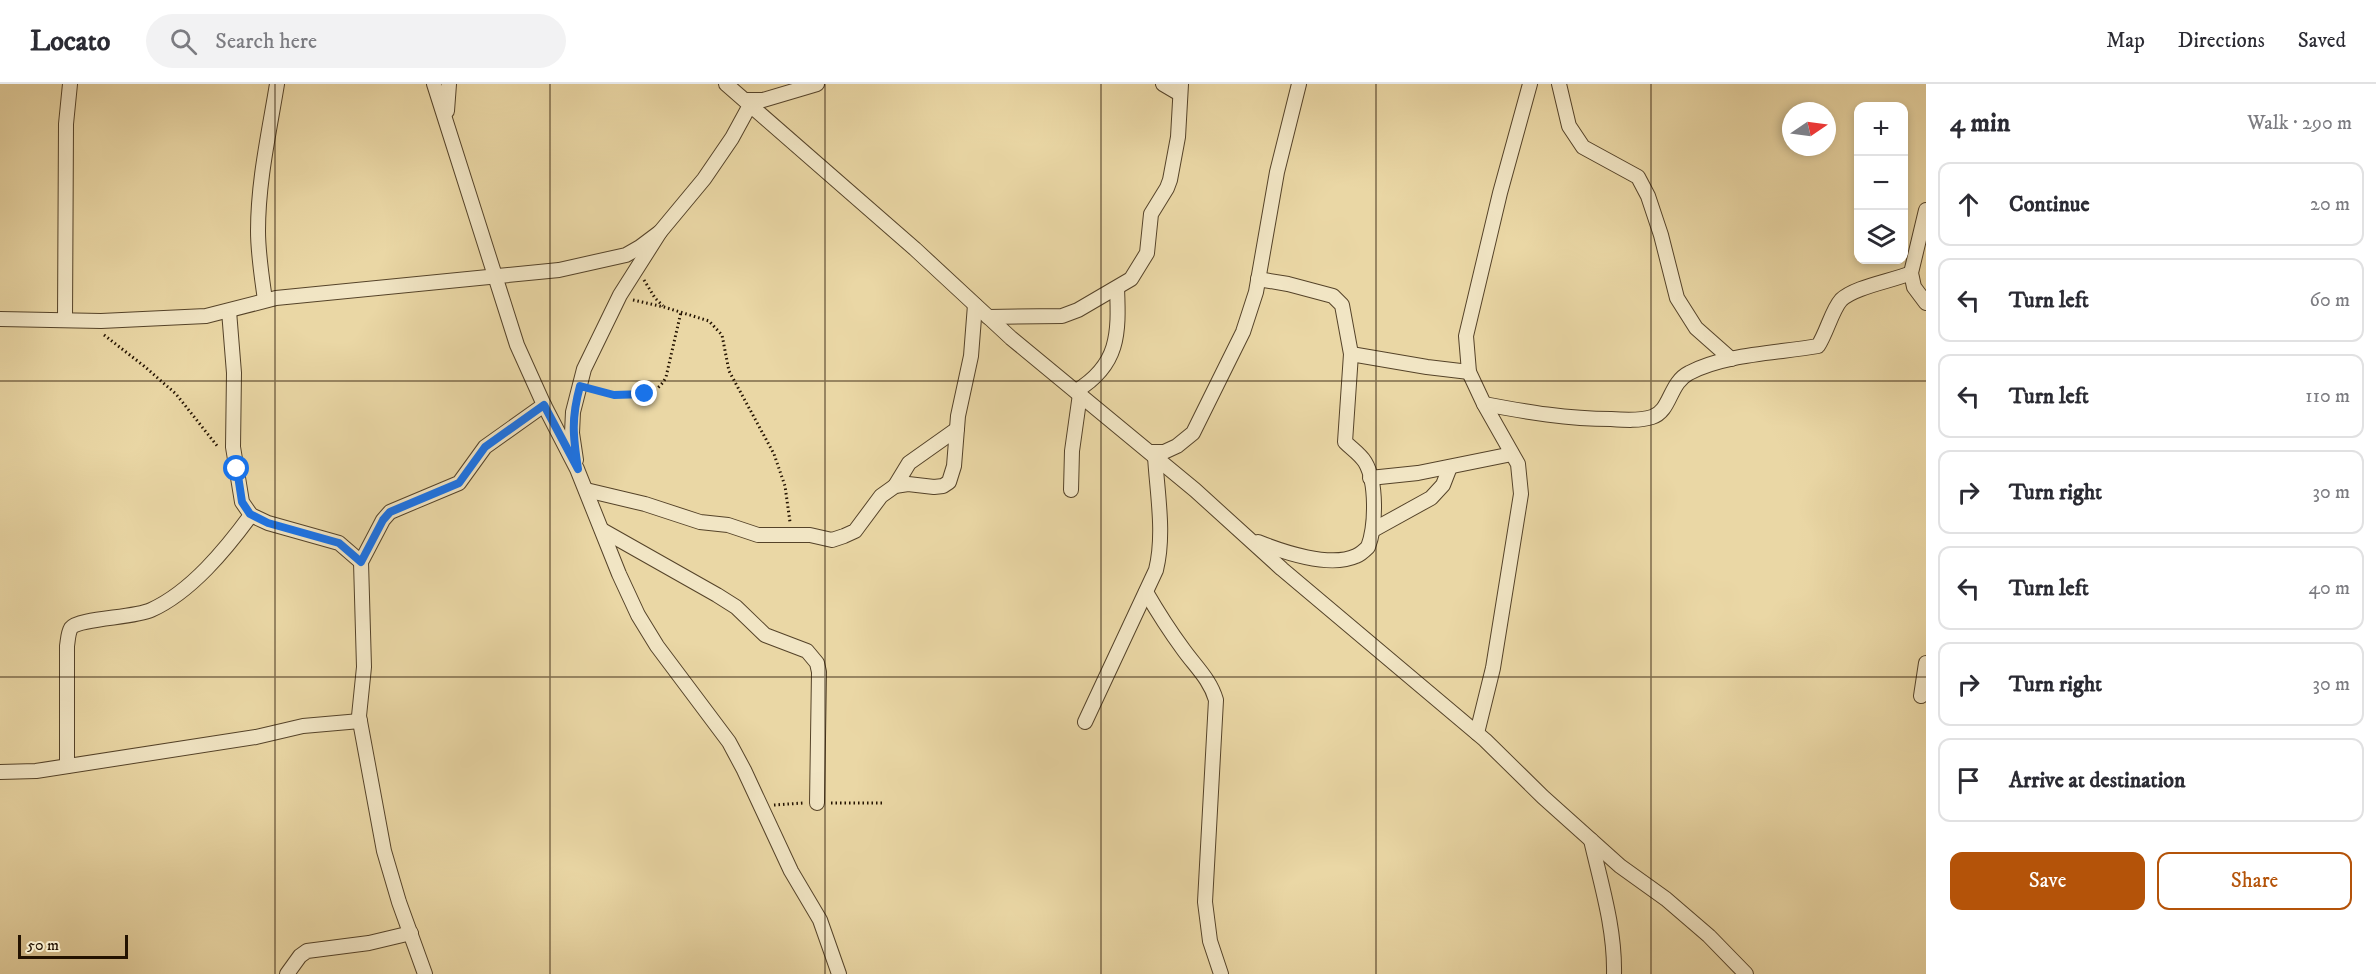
<!DOCTYPE html>
<meta charset="utf-8">
<style>
:root{--surface:#fff;--page:#f2f2f3;--text:#2b2b33;--muted:#7c7c81;--line:#e1e1e2;--accent:#b45309}
body{margin:0;font-family:"IM FELL DW Pica",serif;background:var(--page);color:var(--text)}
.controls{position:absolute;right:18px;top:18px;display:grid;overflow:hidden;border-radius:12px;box-shadow:0 3px 9px #0003}
.controls button{width:54px;height:54px;display:grid;place-items:center;padding:0;border:0;border-bottom:2px solid var(--line);background:var(--surface);color:var(--text);font:30px sans-serif}
.compass{position:absolute;left:1782px;top:18px;width:54px;height:54px;border-radius:50%;background:var(--surface);box-shadow:0 3px 9px #0003;rotate:77deg}
.scale{position:absolute;left:18px;bottom:15px;width:110px;box-sizing:border-box;padding-left:6px;border:3px solid #231200;border-top:0;font-size:16px;line-height:21px;white-space:nowrap;color:#231200;-webkit-text-stroke:4px #f1e5c4;paint-order:stroke}
.stop{position:absolute;width:18px;height:18px;margin:-14px;border:4px solid #1a73e8;border-radius:50%;background:#fff}
.stop.end{background:#1a73e8;border-color:#fff;box-shadow:0 2px 6px #0008}
.list{margin:0;padding:0;list-style:none}
h2{display:flex;justify-content:space-between;align-items:center;height:78px;margin:0;padding:0 24px;font-size:26px}
h2 small{font-size:20px;font-weight:400;color:var(--muted)}
.list li{display:grid;grid-template-columns:39px 1fr auto;gap:18px;align-items:center;box-sizing:border-box;height:84px;margin:0 12px 12px;padding:0 12px;border:2px solid var(--line);border-radius:12px}
.list b{display:block;font-size:22px;white-space:nowrap}
.list em{font-size:20px;font-style:normal;color:var(--muted)}
.actions{display:flex;gap:12px;padding:18px 24px}
.actions a{flex:1;padding:14px 0;border:2px solid var(--accent);border-radius:12px;text-align:center;font-size:21px;color:var(--accent)}
.actions .main{background:var(--accent);color:#fff}
.icon{flex:none;width:33px;height:33px;fill:none;stroke:currentColor;stroke-width:2;stroke-linecap:round;stroke-linejoin:round}
.map{position:relative;flex:none;width:1926px;height:890px;overflow:hidden}
header{display:flex;align-items:center;gap:36px;box-sizing:border-box;height:84px;padding:0 30px;background:var(--surface);border-bottom:2px solid var(--line)}
header strong{font-size:28px}
nav{display:flex;gap:33px;margin-inline-start:auto;font-size:21px}
.search{width:420px;height:54px;background:var(--page);display:flex;align-items:center;gap:15px;box-sizing:border-box;padding:0 21px;border-radius:33px;color:var(--muted);font-size:22px}
main{display:flex}
aside{flex:1;background:var(--surface)}
.map>svg:first-child{display:block}
.lines{fill:none;stroke-linecap:round;stroke-linejoin:round}
.minor-casing{stroke:#554329;stroke-width:16}
.path{stroke:#231200;stroke-width:3;stroke-dasharray:1.5 3;stroke-linecap:butt}
.minor{stroke:#f1e5c4;stroke-width:14}
.route{stroke:#1a73e8;stroke-width:8}
.grid{fill:none;stroke:#231200;stroke-width:1.5;stroke-opacity:0.55}
</style>
<header>
<strong>Locato</strong>
<div class="search"><svg class="icon" aria-label="search" viewBox="0 0 24 24"><circle cx="10" cy="10" r="6"/><path d="M15 15l6 6"/></svg>Search here</div>
<nav><a>Map</a><a>Directions</a><a>Saved</a></nav>
</header>
<main>
<div class="map">
<svg width="1926" height="890" viewBox="0 0 1926 890">
<rect width="100%" height="100%" fill="#ead7a5"/>
<filter id="stains"><feTurbulence type="fractalNoise" baseFrequency=".00333" numOctaves="4"/><feColorMatrix values="0 0 0 0 .2 0 0 0 0 .09 0 0 0 0 .02 0 0 0 .5 -.17"/></filter>
<radialGradient id="worn" r=".72"><stop offset=".6" stop-color="#630" stop-opacity="0"/><stop offset="1" stop-color="#630" stop-opacity=".3"/></radialGradient>
<g class="lines">
<g class="minor-casing">
<g id="minor">
<path d="M434 0 517 261 544 321 577 385 619 490 638 531 657 562 729 658 744 686 791 787 820 836 839 890"/>
<path d="M726 0 915 165 1011 254 1195 406 1282 485 1485 656 1543 713 1620 782 1666 815 1709 852 1746 890"/>
<path d="M1163 0 1180 10"/>
<path d="M1559 0 1569 42 1583 63 1638 93 1648 112 1661 151 1677 214 1696 244 1731 275"/>
<path d="M745 16H763L817 0"/>
<path d="M447 27 449 0"/>
<path d="M1926 126 1911 189 1914 203 1926 219"/>
<path d="M265 216C262 194 258 170 258 147 258 97 269 49 277 0"/>
<path d="M229 227 234 289 233 363 242 418 251 431 268 439 339 459 361 478"/>
<path d="M988 233 1062 232 1078 226 1131 195 1147 169 1151 130 1167 104 1170 96 1178 53 1181 0"/>
<path d="M0 235 101 237 206 232 276 214 559 186 626 171 640 163 660 148"/>
<path d="M65 236 66 40 70 0"/>
<path d="M1351 270 1427 283 1469 288"/>
<path d="M1076 307C1119 281 1119 250 1117 204"/>
<path d="M1484 320C1527 328 1567 335 1611 335 1625 336 1640 337 1652 333 1671 327 1669 299 1689 289 1724 270 1779 269 1818 262 1827 248 1832 226 1841 216 1854 203 1892 197 1911 189"/>
<path d="M1150 368H1164L1177 362 1193 349 1243 248 1256 208 1277 88 1299 0"/>
<path d="M576 376 572 349 573 328 584 285 620 211 660 148 704 95 732 54 750 21"/>
<path d="M1370 394 1418 389 1512 370"/>
<path d="M895 402 909 379 957 345"/>
<path d="M586 406 645 420 700 438 728 441 758 451H810L832 456 844 452 855 447 881 412 895 402 908 400 934 403 943 402 949 398 954 382 958 332 971 272 975 221"/>
<path d="M1071 406 1072 367 1080 310"/>
<path d="M602 446 717 511 736 523 765 551 807 567 817 579 819 588 817 719"/>
<path d="M1373 446 1431 414 1443 401 1450 383"/>
<path d="M1258 458C1283 468 1330 484 1356 472 1361 470 1365 466 1368 463 1376 442 1377 398 1365 378 1360 370 1352 365 1345 358L1351 270 1342 221 1333 212 1288 200 1258 195"/>
<path d="M1146 508C1157 527 1169 546 1183 565 1195 582 1210 595 1216 616L1205 818 1210 857 1221 890"/>
<path d="M1921 612 1926 579"/>
<path d="M1085 638 1156 486C1165 450 1157 408 1155 372"/>
<path d="M1477 649 1493 584 1521 410 1518 380 1484 320 1469 288 1466 252 1500 109 1530 0"/>
<path d="M67 682V562C68 556 68 549 71 544 79 534 134 534 151 526 191 508 226 465 251 431"/>
<path d="M0 688 36 687 256 653 303 642 360 637"/>
<path d="M1591 756C1601 800 1615 844 1614 890"/>
<path d="M287 890 300 872 307 867 369 859 411 849"/>
<path d="M425 890 399 818 384 767 359 632 364 583 361 478 383 436 390 428 459 399 485 363 544 321"/>
</g>
</g>
<g class="path">
<path d="M644 196 655 214 663 222"/>
<path d="M633 216 664 223 709 237 722 251 729 287 774 370 785 402 790 438"/>
<path d="M104 251 144 282 176 310 218 363"/>
<path d="M593 306C617 312 654 319 666 293L681 228"/>
<path d="M831 719H885"/>
<path d="M774 721 803 719"/>
</g>
<use href="#minor" class="minor"/>
</g>
<g class="lines">
<path class="route" d="M237 385 242 418 250 430 268 439 339 459 361 478 383 436 390 428 459 399 485 363 544 321 578 385C573 352 571 335 580 302L614 311 645 310"/>
</g>
<path class="grid" d="M275 0V890M550 0V890M825 0V890M1101 0V890M1376 0V890M1651 0V890M0 297H1926M0 593H1926"/>
<rect width="100%" height="100%" filter="url(#stains)"/>
<rect width="100%" height="100%" fill="url(#worn)"/>
</svg>
<div class="controls">
<button>+</button>
<button>−</button>
<button><svg class="icon" aria-label="layers" viewBox="0 0 24 24"><path d="M12 4l9 5-9 5-9-5zM3 14l9 5 9-5"/></svg></button>
</div>
<svg class="compass" viewBox="-18 -18 36 36"><path d="M0-13l5 13h-10z" fill="#e53935"/><path d="M0 13l5-13h-10z" fill="#7c7c81"/></svg>
<div class="scale">50 m</div>
<div class="stop" style="left:237px;top:385px"></div>
<div class="stop end" style="left:645px;top:310px"></div>
</div>
<aside>
<h2>4 min<small>Walk · 290 m</small></h2>
<ul class="list">
<li><svg class="icon" aria-label="ahead" viewBox="0 0 24 24"><path d="M12 20V5M6 11l6-6 6 6"/></svg><div><b>Continue</b></div><em>20 m</em></li>
<li><svg class="icon" aria-label="left" viewBox="0 0 24 24"><path d="M17 20v-9H6M10 6l-5 5 5 5"/></svg><div><b>Turn left</b></div><em>60 m</em></li>
<li><svg class="icon" aria-label="left" viewBox="0 0 24 24"><path d="M17 20v-9H6M10 6l-5 5 5 5"/></svg><div><b>Turn left</b></div><em>110 m</em></li>
<li><svg class="icon" aria-label="right" viewBox="0 0 24 24"><path d="M7 20v-9h11M14 6l5 5-5 5"/></svg><div><b>Turn right</b></div><em>30 m</em></li>
<li><svg class="icon" aria-label="left" viewBox="0 0 24 24"><path d="M17 20v-9H6M10 6l-5 5 5 5"/></svg><div><b>Turn left</b></div><em>40 m</em></li>
<li><svg class="icon" aria-label="right" viewBox="0 0 24 24"><path d="M7 20v-9h11M14 6l5 5-5 5"/></svg><div><b>Turn right</b></div><em>30 m</em></li>
<li><svg class="icon" aria-label="arrive" viewBox="0 0 24 24"><path d="M6 21V4h12l-3 4 3 4H6"/></svg><div><b>Arrive at destination</b></div></li>
</ul>
<div class="actions"><a class="main">Save</a><a>Share</a></div>
</aside>
</main>
